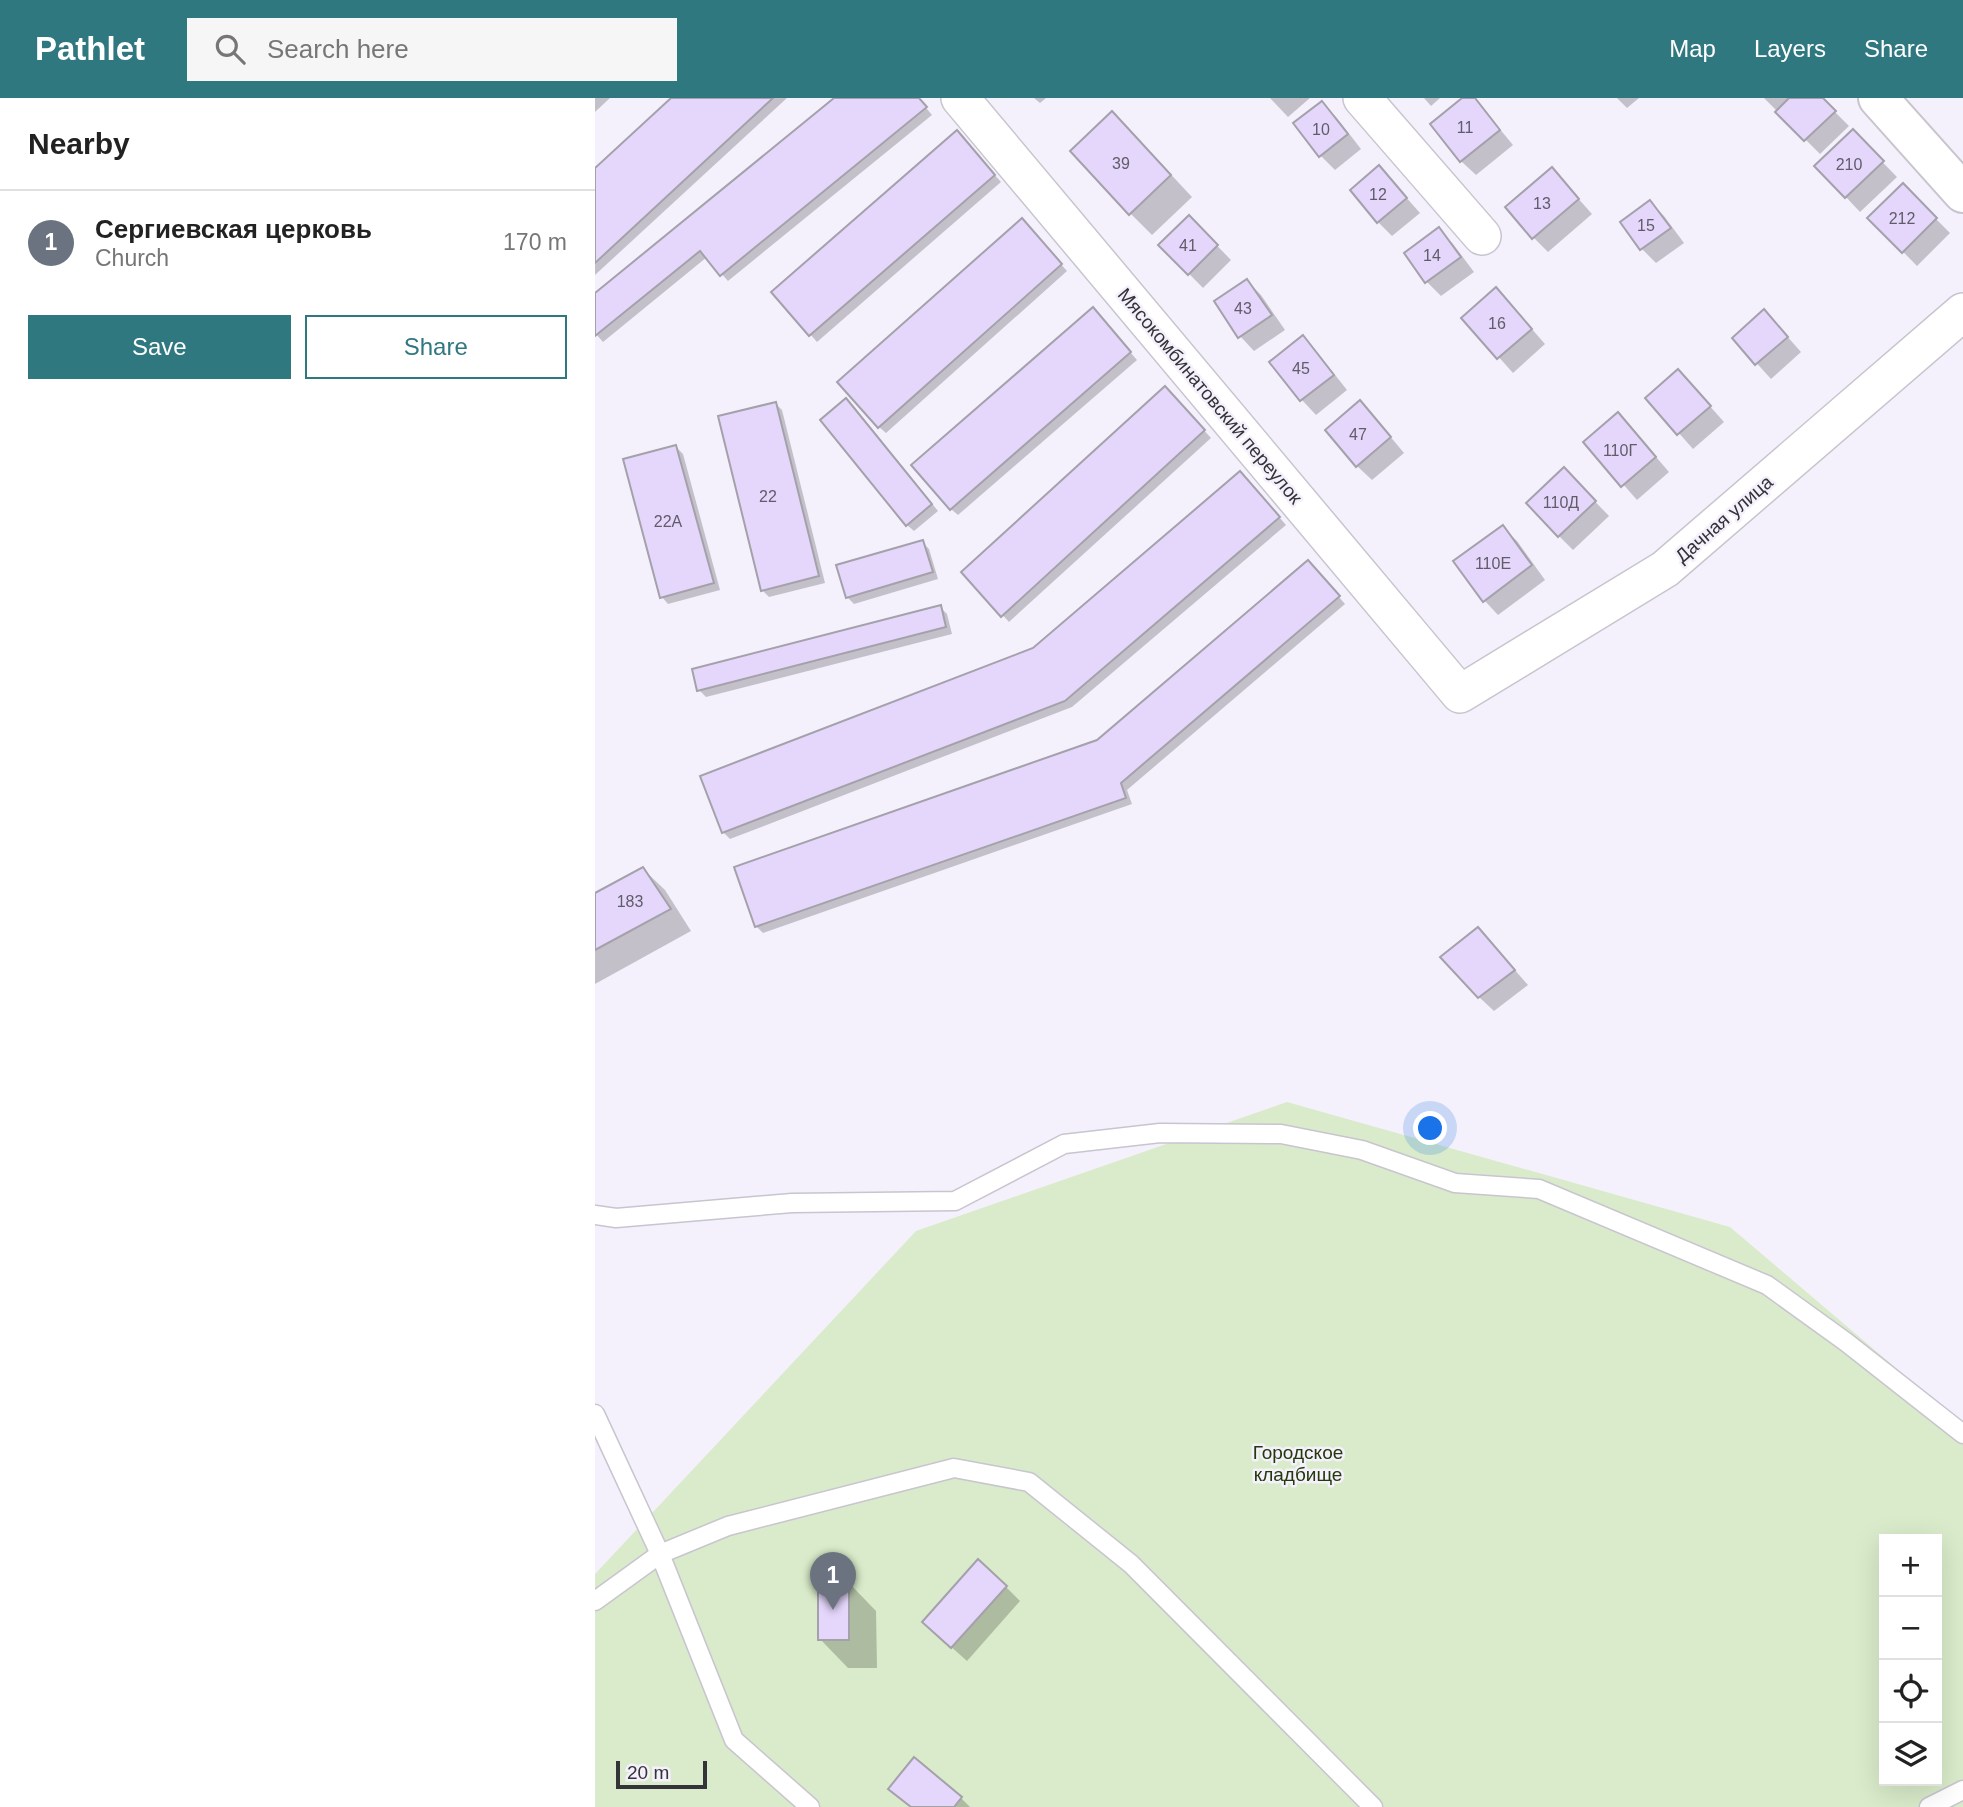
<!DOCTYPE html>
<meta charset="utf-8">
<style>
:root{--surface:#fff;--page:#f6f6f6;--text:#222;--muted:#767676;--line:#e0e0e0;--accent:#307880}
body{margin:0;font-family:Helvetica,sans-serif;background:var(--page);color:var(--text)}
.controls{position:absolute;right:21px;bottom:21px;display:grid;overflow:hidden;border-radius:0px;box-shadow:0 7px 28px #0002}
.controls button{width:63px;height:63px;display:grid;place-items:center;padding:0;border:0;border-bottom:2px solid var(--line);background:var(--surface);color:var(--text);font:35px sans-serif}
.scale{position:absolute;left:21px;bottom:18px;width:91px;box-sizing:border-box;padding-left:7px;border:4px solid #343337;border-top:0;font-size:19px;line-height:24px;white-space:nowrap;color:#343337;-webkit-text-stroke:5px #f5f1fc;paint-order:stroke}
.you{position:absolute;left:836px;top:1031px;width:24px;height:24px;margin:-18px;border:5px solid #fff;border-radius:50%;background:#1a73e8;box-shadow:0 0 0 10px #1a73e833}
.badge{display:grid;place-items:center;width:46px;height:46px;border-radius:50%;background:var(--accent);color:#fff;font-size:23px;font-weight:700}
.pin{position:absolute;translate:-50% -58px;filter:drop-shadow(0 2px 4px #0008)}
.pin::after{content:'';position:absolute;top:37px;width:24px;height:21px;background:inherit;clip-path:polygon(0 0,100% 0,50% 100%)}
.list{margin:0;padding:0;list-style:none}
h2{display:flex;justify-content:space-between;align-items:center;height:91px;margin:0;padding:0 28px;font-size:30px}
h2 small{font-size:23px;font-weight:400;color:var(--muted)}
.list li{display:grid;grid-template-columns:46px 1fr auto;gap:21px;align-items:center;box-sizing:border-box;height:105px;padding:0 28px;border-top:2px solid var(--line)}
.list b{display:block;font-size:26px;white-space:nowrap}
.list p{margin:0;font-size:23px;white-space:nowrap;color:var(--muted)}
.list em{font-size:23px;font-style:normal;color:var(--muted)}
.actions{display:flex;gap:14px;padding:21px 28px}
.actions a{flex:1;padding:16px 0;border:2px solid var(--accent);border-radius:0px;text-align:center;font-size:24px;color:var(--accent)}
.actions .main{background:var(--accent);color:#fff}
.icon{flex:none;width:38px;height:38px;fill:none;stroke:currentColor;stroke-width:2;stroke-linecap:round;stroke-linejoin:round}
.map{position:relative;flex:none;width:1368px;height:1709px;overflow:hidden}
header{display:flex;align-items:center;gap:42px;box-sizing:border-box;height:98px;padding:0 35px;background:var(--accent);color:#fff}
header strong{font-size:33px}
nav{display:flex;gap:38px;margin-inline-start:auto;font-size:24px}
.search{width:490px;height:63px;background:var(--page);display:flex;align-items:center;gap:18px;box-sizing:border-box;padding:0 24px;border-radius:0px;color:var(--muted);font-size:26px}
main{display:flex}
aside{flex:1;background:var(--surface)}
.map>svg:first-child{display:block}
.green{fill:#d9ebca;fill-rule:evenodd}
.shadow{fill:#0003}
.building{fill:#e5d7fc;stroke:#a4a1aa;stroke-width:2}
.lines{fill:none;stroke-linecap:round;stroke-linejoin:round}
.service-casing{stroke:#c8c5cf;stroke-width:21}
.minor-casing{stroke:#c8c5cf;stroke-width:40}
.tertiary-casing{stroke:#c8c5cf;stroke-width:42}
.service{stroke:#fff;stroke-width:18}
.minor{stroke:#fff;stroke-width:37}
.tertiary{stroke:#fff;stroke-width:38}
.labels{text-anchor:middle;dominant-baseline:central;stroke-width:5;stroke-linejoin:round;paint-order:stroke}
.number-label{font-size:16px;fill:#605c68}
.street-label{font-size:19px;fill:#343337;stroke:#f5f1fc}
.park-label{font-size:19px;fill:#233909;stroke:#f5f1fc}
</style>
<header>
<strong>Pathlet</strong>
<div class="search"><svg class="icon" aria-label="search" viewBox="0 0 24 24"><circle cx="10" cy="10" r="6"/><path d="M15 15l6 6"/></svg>Search here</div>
<nav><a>Map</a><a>Layers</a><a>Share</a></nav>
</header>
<main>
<aside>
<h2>Nearby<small></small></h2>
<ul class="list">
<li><span class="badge" style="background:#6b7280">1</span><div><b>Сергиевская церковь</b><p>Church</p></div><em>170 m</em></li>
</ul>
<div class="actions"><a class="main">Save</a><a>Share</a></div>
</aside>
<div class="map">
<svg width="1368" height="1709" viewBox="0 0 1368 1709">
<rect width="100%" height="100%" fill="#f5f1fc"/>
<path class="green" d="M692 1004 1135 1129 1368 1327V1709H0V1476L321 1133ZM1289 1441H1342V1683H1289Z"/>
<g class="shadow">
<path d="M0 0H15L0 14Z"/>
<path d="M79 0H192L0 177V73Z"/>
<path d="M242 0H323L337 17 133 183 112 159 8 244 0 235V197Z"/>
<path d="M439 0H451L445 5Z"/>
<path d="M675 0H715L693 19Z"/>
<path d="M829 0H845L836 8Z"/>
<path d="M870 0H879L918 47 881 77 866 63Z"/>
<path d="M1022 0H1044L1032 10Z"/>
<path d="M1169 0H1226L1254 28 1225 56Z"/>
<path d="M727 5 742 20 766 51 740 72 726 58 701 26Z"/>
<path d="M1258 34 1302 79 1265 114 1222 68Z"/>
<path d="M539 37 597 99 557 137 535 115Z"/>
<path d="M368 41 406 84 222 244 178 194Z"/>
<path d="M784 69 825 115 797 138 783 124Z"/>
<path d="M957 71 997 116 953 154 939 140Z"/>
<path d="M1308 88 1355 135 1322 168 1275 120Z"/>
<path d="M1055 104 1069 118 1089 145 1061 165 1047 151Z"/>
<path d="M594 119 636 162 608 190 566 147Z"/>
<path d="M433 129 472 173 291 335 284 329Z"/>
<path d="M844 132 858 146 879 174 846 198 832 184 811 156Z"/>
<path d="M652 183 666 197 690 232 659 253 645 238Z"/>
<path d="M915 206 950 246 918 275 869 220Z"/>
<path d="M504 218 542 262 363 417 356 411Z"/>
<path d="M1183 228 1206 254 1176 281 1139 240Z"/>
<path d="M708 240 722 254 752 292 721 317 707 302 676 264Z"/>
<path d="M1097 288 1129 324 1098 351 1053 300Z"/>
<path d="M577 297 616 340 414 524 368 474Z"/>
<path d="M181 306 187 312 230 485 174 499 167 492Z"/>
<path d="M258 309 343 413 319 433 312 427Z"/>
<path d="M779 319 809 355 777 382 762 368Z"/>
<path d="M1037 331 1074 374 1042 402 991 344Z"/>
<path d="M81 349 88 356 125 492 73 506 67 499Z"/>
<path d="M652 382 691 427 477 609 135 741 128 734 439 551Z"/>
<path d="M983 386 1014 418 978 452 964 438Z"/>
<path d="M907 429 922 443 950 482 903 517 889 502Z"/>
<path d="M327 444 334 451 343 481 259 506 252 499Z"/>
<path d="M720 471 750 506 532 692 537 706 168 835 161 828 503 644Z"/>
<path d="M345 509 352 516 357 536 111 599 104 592Z"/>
<path d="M48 771 70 792 96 833 0 886V797Z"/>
<path d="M897 846 933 887 899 913 884 899Z"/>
<path d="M253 1484 281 1513 282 1570H253L225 1541Z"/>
<path d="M411 1489 425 1503 372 1563 344 1538Z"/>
<path d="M295 1691 366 1700 375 1709H315Z"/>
</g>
<g class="building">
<path d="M76 0H178L0 165V70Z"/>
<path d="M239 0H324L332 9 125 178 105 153 0 238V195Z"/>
<path d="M867 0H880L905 32 865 64 835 26Z"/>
<path d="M1194 0H1228L1241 13 1209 43 1180 14Z"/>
<path d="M727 3 753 36 724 59 698 25Z"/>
<path d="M517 13 576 77 534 117 475 53Z"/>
<path d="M1258 31 1289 63 1250 100 1219 68Z"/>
<path d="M362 32 400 77 214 238 176 194Z"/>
<path d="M784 67 812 100 782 125 755 92Z"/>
<path d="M957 69 984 101 937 141 910 109Z"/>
<path d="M1308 85 1342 120 1307 155 1272 120Z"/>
<path d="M1055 102 1076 130 1045 152 1025 124Z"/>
<path d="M594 117 623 147 593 177 563 147Z"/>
<path d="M427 120 467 166 283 330 242 284Z"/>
<path d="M844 129 866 159 830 185 809 155Z"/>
<path d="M652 181 677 217 643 240 619 203Z"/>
<path d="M901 189 937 231 902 261 866 220Z"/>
<path d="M498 209 536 254 355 412 316 367Z"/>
<path d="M1169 211 1193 239 1160 267 1137 240Z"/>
<path d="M708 237 739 277 705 303 674 264Z"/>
<path d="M1083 271 1116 308 1082 337 1050 300Z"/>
<path d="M570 288 610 332 406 519 366 474Z"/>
<path d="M251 300 337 406 311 428 225 322Z"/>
<path d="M765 302 796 339 761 369 730 332Z"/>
<path d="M181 304 224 478 166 493 123 318Z"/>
<path d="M1023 314 1061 359 1026 389 988 344Z"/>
<path d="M81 347 119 485 65 500 28 361Z"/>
<path d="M969 369 1001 403 963 439 931 405Z"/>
<path d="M645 373 685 419 470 603 127 735 105 678 438 550Z"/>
<path d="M908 427 937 467 888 504 858 463Z"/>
<path d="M328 442 338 474 251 500 241 467Z"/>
<path d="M713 462 745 498 526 685 531 700 160 829 139 769 502 642Z"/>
<path d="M346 507 351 529 102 593 97 571Z"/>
<path d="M48 769 76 811 0 852V795Z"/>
<path d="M883 829 920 872 883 900 845 859Z"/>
<path d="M383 1461 412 1488 356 1550 327 1524Z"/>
<rect x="223" y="1482" width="31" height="60"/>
<path d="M319 1659 367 1699 359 1709H316L293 1691Z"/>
</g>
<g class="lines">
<g class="service-casing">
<g id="service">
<path d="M0 1117 21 1120 197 1105 360 1103 469 1046 565 1035 686 1036 767 1052 860 1085 944 1091 1172 1187 1251 1244 1368 1336"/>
<path d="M0 1316 65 1456 139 1642 215 1709"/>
<path d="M0 1503 65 1456 133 1428 359 1370 434 1384 536 1466 778 1709"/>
<path d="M1334 1709 1368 1692"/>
</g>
</g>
<g class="minor-casing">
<g id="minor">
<path d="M365 0 865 596 1070 471 1368 214"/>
<path d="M767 0 887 138"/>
</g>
</g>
<g class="tertiary-casing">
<path id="tertiary" d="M1283 0 1368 95"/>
</g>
<use href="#service" class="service"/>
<use href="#minor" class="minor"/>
<use href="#tertiary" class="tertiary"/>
</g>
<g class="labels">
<g class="number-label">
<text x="870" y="29">11</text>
<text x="726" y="31">10</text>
<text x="526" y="65">39</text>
<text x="1254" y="66">210</text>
<text x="783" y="96">12</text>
<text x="947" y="105">13</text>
<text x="1307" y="120">212</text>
<text x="1051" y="127">15</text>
<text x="593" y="147">41</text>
<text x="837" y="157">14</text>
<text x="648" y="210">43</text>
<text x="902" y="225">16</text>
<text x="706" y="270">45</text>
<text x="763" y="336">47</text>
<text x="1025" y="352">110Г</text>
<text x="173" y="398">22</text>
<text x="966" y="404">110Д</text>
<text x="73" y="423">22А</text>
<text x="898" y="465">110Е</text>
<text x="35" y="803">183</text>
</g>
<g class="street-label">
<text transform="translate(615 298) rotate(50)">Мясокомбинатовский переулок</text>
<text transform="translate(1129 421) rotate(-41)">Дачная улица</text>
</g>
<g class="park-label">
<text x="703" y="1354">Городское<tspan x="703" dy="22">кладбище</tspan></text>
</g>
</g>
</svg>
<div class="controls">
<button>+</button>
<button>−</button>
<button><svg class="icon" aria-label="locate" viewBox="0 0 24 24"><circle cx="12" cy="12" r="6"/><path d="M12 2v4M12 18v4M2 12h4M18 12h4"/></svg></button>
<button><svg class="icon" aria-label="layers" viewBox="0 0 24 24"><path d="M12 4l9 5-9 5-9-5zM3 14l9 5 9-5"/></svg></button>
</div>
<div class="scale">20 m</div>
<div class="you"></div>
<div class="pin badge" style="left:238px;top:1512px;background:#6b7280">1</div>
</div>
</main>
